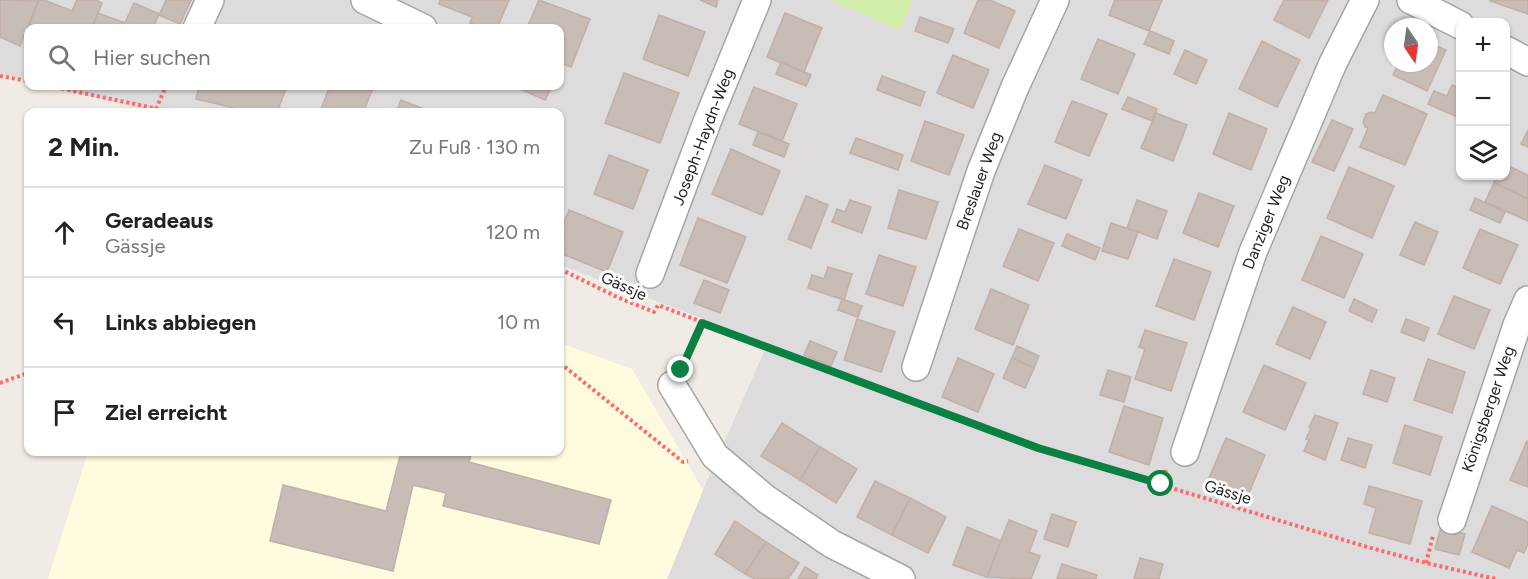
<!DOCTYPE html>
<html lang="de">
<meta charset="utf-8">
<style>
:root{--surface:#fff;--page:#f2f2f2;--text:#222;--muted:#767676;--line:#e0e0e0}
body{margin:0;font-family:Figtree,sans-serif;background:var(--page);color:var(--text)}
.controls{position:absolute;right:18px;top:18px;display:grid;overflow:hidden;border-radius:12px;box-shadow:0 2px 4px #0004}
.controls button{width:54px;height:54px;display:grid;place-items:center;padding:0;border:0;border-bottom:2px solid var(--line);background:var(--surface);color:var(--text);font:30px sans-serif}
.compass{position:absolute;left:1384px;top:18px;width:54px;height:54px;border-radius:50%;background:var(--surface);box-shadow:0 2px 4px #0004;rotate:167deg}
.stop{position:absolute;width:18px;height:18px;margin:-14px;border:4px solid #0b8043;border-radius:50%;background:#fff}
.stop.end{background:#0b8043;border-color:#fff;box-shadow:0 2px 6px #0008}
.list{margin:0;padding:0;list-style:none}
h2{display:flex;justify-content:space-between;align-items:center;height:78px;margin:0;padding:0 24px;font-size:26px}
h2 small{font-size:20px;font-weight:400;color:var(--muted)}
.list li{display:grid;grid-template-columns:39px 1fr auto;gap:18px;align-items:center;box-sizing:border-box;height:90px;padding:0 24px;border-top:2px solid var(--line)}
.list b{display:block;font-size:22px;white-space:nowrap}
.list p{margin:0;font-size:20px;white-space:nowrap;color:var(--muted)}
.list em{font-size:20px;font-style:normal;color:var(--muted)}
.icon{flex:none;width:33px;height:33px;fill:none;stroke:currentColor;stroke-width:2;stroke-linecap:round;stroke-linejoin:round}
.map{position:relative;flex:none;width:1528px;height:579px;overflow:hidden}
.search{position:absolute;background:var(--surface);box-shadow:0 2px 4px #0004;left:24px;top:24px;width:540px;height:66px;display:flex;align-items:center;gap:15px;box-sizing:border-box;padding:0 21px;border-radius:12px;color:var(--muted);font-size:22px}
.panel{position:absolute;background:var(--surface);box-shadow:0 2px 4px #0004;left:24px;top:108px;width:540px;height:348px;border-radius:12px}
.map>svg:first-child{display:block}
.residential{fill:#dddbdc;fill-rule:evenodd}
.education{fill:#fffbde}
.grass{fill:#d1eba9}
.building{fill:#c8bcb7;stroke:#c2afa6;stroke-width:1.5}
.lines{fill:none;stroke-linecap:round;stroke-linejoin:round}
.minor-casing{stroke:#a5a5a5;stroke-width:30}
.path{stroke:#fd686a;stroke-width:4;stroke-dasharray:3 3;stroke-linecap:butt}
.minor{stroke:#fff;stroke-width:27}
.route{stroke:#0b8043;stroke-width:8}
.labels{text-anchor:middle;dominant-baseline:central;stroke-width:6;stroke-linejoin:round;paint-order:stroke}
.street-label{font-size:16px;fill:#1e1e1e;stroke:#fff}
</style>
<div class="map">
<svg width="1528" height="579" viewBox="0 0 1528 579">
<rect width="100%" height="100%" fill="#f0ebe4"/>
<path class="residential" d="M0 0H1528V579H667L703 490 768 343 560 265V112H156L47 86H560V28H28V81L0 74ZM1460 22H1506V176H1460ZM1393 27H1429V63H1393Z"/>
<path class="education" d="M560 343 632 369 703 490 667 579H48L88 452H560Z"/>
<path class="grass" d="M829 0H913L900 30Z"/>
<g class="building">
<path d="M0 0 38 1 20 46 0 37Z"/>
<path d="M39 0H44L72 11 77 0H96L102 3 92 28H28V37L25 35Z"/>
<path d="M166 0H191L180 24 159 15Z"/>
<path d="M440 0H509L497 28H485L470 23 472 17 439 4Z"/>
<path d="M539 0 590 19 571 67 560 63V28H527Z"/>
<path d="M700 0H718L716 7Z"/>
<path d="M978 0H990L1015 11 999 48 964 33Z"/>
<path d="M1115 0H1162L1149 31 1109 15Z"/>
<path d="M1284 0H1328L1309 38 1274 20Z"/>
<path d="M1528 0V14L1490 1 1491 0Z"/>
<path d="M134 3 159 14 153 28H92L98 13 125 23Z"/>
<path d="M785 13 822 28 804 72 767 57Z"/>
<path d="M659 15 705 32 688 76 643 59Z"/>
<path d="M920 17 954 29 948 43 915 31Z"/>
<path d="M1150 31 1174 41 1169 54 1144 44Z"/>
<path d="M1098 39 1135 54 1118 94 1081 79Z"/>
<path d="M1262 41 1300 60 1277 107 1239 89Z"/>
<path d="M1429 43 1446 50 1427 91 1393 75 1399 63H1429Z"/>
<path d="M1185 50 1207 60 1196 84 1174 74Z"/>
<path d="M953 55 989 70 973 108 937 93Z"/>
<path d="M781 62 811 75 806 86 776 74Z"/>
<path d="M624 73 679 93 660 143 605 123Z"/>
<path d="M882 76 925 92 920 106 877 90Z"/>
<path d="M1452 85 1460 89V118L1428 104 1434 91 1447 96Z"/>
<path d="M199 86H287L277 112H251L196 99Z"/>
<path d="M330 86H374L363 112H331L321 109Z"/>
<path d="M524 86H552L545 100 522 90Z"/>
<path d="M754 87 797 104 782 141 739 124Z"/>
<path d="M1383 95 1427 114 1405 165 1360 147 1368 128 1365 127 1363 122 1366 114 1371 112 1375 113Z"/>
<path d="M1128 97 1157 109 1152 121 1122 109Z"/>
<path d="M401 100 432 112H396Z"/>
<path d="M1072 101 1107 114 1089 156 1055 142Z"/>
<path d="M1156 113 1187 125 1173 161 1141 148Z"/>
<path d="M1229 113 1267 129 1251 170 1213 154Z"/>
<path d="M1332 120 1353 129 1334 171 1312 162Z"/>
<path d="M925 121 964 135 949 175 911 161Z"/>
<path d="M1528 130V147L1521 144Z"/>
<path d="M758 132 789 144 784 157 753 145Z"/>
<path d="M856 138 903 155 898 170 850 153Z"/>
<path d="M731 149 780 171 762 215 712 194Z"/>
<path d="M609 155 648 170 633 209 594 194Z"/>
<path d="M1045 165 1082 180 1066 219 1028 204Z"/>
<path d="M1506 165 1528 175V199L1494 183 1497 176H1506Z"/>
<path d="M1349 167 1394 186 1372 238 1327 218Z"/>
<path d="M1494 183 1528 199V221L1485 202Z"/>
<path d="M899 190 938 202 926 239 888 228Z"/>
<path d="M1199 193 1234 206 1218 247 1183 233Z"/>
<path d="M806 196 828 205 811 248 788 239Z"/>
<path d="M1475 198 1505 212 1500 223 1470 210Z"/>
<path d="M850 200 871 207 862 233 832 222 837 209 845 212Z"/>
<path d="M1137 200 1167 211 1157 239 1127 228Z"/>
<path d="M569 210 623 232 607 272 560 253 564 236 560 233Z"/>
<path d="M698 218 746 237 727 283 680 265Z"/>
<path d="M1415 222 1438 232 1424 265 1400 255Z"/>
<path d="M1111 223 1138 232 1128 259 1102 251Z"/>
<path d="M1019 229 1054 243 1038 281 1003 266Z"/>
<path d="M1480 229 1518 245 1500 284 1463 268Z"/>
<path d="M1067 234 1100 248 1095 260 1062 246Z"/>
<path d="M1321 236 1363 254 1344 298 1302 280Z"/>
<path d="M879 255 916 267 903 306 866 294Z"/>
<path d="M1174 259 1211 272 1194 320 1156 306Z"/>
<path d="M828 267 852 274 844 300 808 288 812 275 824 279Z"/>
<path d="M704 280 729 290 720 313 694 303Z"/>
<path d="M991 289 1029 305 1013 345 975 329Z"/>
<path d="M1454 296 1490 310 1474 349 1438 334Z"/>
<path d="M842 299 862 306 858 317 838 310Z"/>
<path d="M1354 299 1377 310 1372 322 1349 311Z"/>
<path d="M1293 307 1326 322 1310 359 1276 344Z"/>
<path d="M857 319 895 332 881 372 844 360Z"/>
<path d="M1406 319 1429 328 1424 341 1401 332Z"/>
<path d="M1145 330 1187 343 1171 391 1135 379 1145 349 1139 347Z"/>
<path d="M810 341 837 352 831 366 804 355Z"/>
<path d="M1017 346 1039 356 1034 368 1012 358Z"/>
<path d="M958 358 994 374 978 412 942 397Z"/>
<path d="M1012 358 1034 368 1025 388 1003 378Z"/>
<path d="M1428 359 1465 372 1452 413 1414 400Z"/>
<path d="M1264 365 1306 383 1285 430 1243 412Z"/>
<path d="M1108 370 1131 377 1124 402 1100 395Z"/>
<path d="M1371 370 1395 378 1387 402 1363 394Z"/>
<path d="M1124 406 1163 418 1149 465 1109 452Z"/>
<path d="M1315 415 1338 423 1325 460 1304 451 1309 440 1306 439 1311 428 1309 427Z"/>
<path d="M782 423 820 447 800 480 761 456Z"/>
<path d="M1405 425 1442 437 1430 475 1393 463Z"/>
<path d="M1226 438 1265 455 1248 495 1209 478Z"/>
<path d="M1348 438 1372 445 1365 468 1341 460Z"/>
<path d="M1527 441 1528 442V487L1510 480Z"/>
<path d="M820 447 857 469 836 503 800 480Z"/>
<path d="M401 452H472L469 462 611 500 599 544 443 506 446 493 413 485 393 571 270 541 283 485 386 511Z"/>
<path d="M875 481 910 498 892 535 857 517Z"/>
<path d="M1369 486 1422 501 1410 544 1369 533 1376 508 1364 504Z"/>
<path d="M910 498 946 517 928 553 892 535Z"/>
<path d="M1492 506 1528 522V544L1524 553 1517 550 1509 568 1472 552Z"/>
<path d="M1052 514 1076 522 1068 547 1044 539Z"/>
<path d="M1009 520 1037 531 1029 552 1040 556 1031 579 987 577Z"/>
<path d="M735 521 766 542 745 574 715 554Z"/>
<path d="M967 527 1001 541 987 577 953 565Z"/>
<path d="M1441 527 1465 534 1459 555 1435 549Z"/>
<path d="M766 542 799 563 788 579H755L745 574Z"/>
<path d="M1140 558 1163 564 1159 579H1134Z"/>
<path d="M1062 564 1097 575 1096 579H1057Z"/>
<path d="M805 567 818 575 816 579H798Z"/>
</g>
<g class="lines">
<g class="minor-casing">
<g id="minor">
<path d="M365 0 423 28"/>
<path d="M1411 0 1460 25"/>
<path d="M197 28 210 0"/>
<path d="M1506 50 1528 62"/>
<path d="M650 274 707 122 757 0"/>
<path d="M916 367 981 171 1015 87 1055 0"/>
<path d="M672 385 715 456 766 499 832 544 901 579"/>
<path d="M1185 452 1253 252 1333 63 1365 0"/>
<path d="M1452 520 1517 325 1528 300"/>
</g>
</g>
<g class="path">
<path d="M0 76 28 81"/>
<path d="M50 86 172 112"/>
<path d="M156 109 166 86"/>
<path d="M560 269 617 297 654 312 658 305 896 397 1038 448 1364 546 1426 563 1496 579"/>
<path d="M560 363 683 462 688 461"/>
<path d="M683 364 702 323"/>
<path d="M0 383 28 373"/>
<path d="M1161 484 1166 469"/>
<path d="M1426 563 1433 536"/>
</g>
<use href="#minor" class="minor"/>
</g>
<g class="lines">
<path class="route" d="M681 370 702 323 1038 448 1161 484"/>
</g>
<g class="labels">
<g class="street-label">
<text transform="translate(703 137) rotate(-69)">Joseph-Haydn-Weg</text>
<text transform="translate(979 181) rotate(-70)">Breslauer Weg</text>
<text transform="translate(1266 222) rotate(-68)">Danziger Weg</text>
<text transform="translate(624 286) rotate(24)">Gässje</text>
<text transform="translate(1488 409) rotate(-71)">Königsberger Weg</text>
<text transform="translate(1228 492) rotate(17)">Gässje</text>
</g>
</g>
</svg>
<div class="controls">
<button>+</button>
<button>−</button>
<button><svg class="icon" aria-label="layers" viewBox="0 0 24 24"><path d="M12 4l9 5-9 5-9-5zM3 14l9 5 9-5"/></svg></button>
</div>
<svg class="compass" viewBox="-18 -18 36 36"><path d="M0-13l5 13h-10z" fill="#e53935"/><path d="M0 13l5-13h-10z" fill="#767676"/></svg>
<div class="stop" style="left:1161px;top:484px"></div>
<div class="stop end" style="left:681px;top:370px"></div>
<div class="search"><svg class="icon" aria-label="search" viewBox="0 0 24 24"><circle cx="10" cy="10" r="6"/><path d="M15 15l6 6"/></svg>Hier suchen</div>
<section class="panel">
<h2>2 Min.<small>Zu Fuß · 130 m</small></h2>
<ul class="list">
<li><svg class="icon" aria-label="ahead" viewBox="0 0 24 24"><path d="M12 20V5M6 11l6-6 6 6"/></svg><div><b>Geradeaus</b><p>Gässje</p></div><em>120 m</em></li>
<li><svg class="icon" aria-label="left" viewBox="0 0 24 24"><path d="M17 20v-9H6M10 6l-5 5 5 5"/></svg><div><b>Links abbiegen</b></div><em>10 m</em></li>
<li><svg class="icon" aria-label="arrive" viewBox="0 0 24 24"><path d="M6 21V4h12l-3 4 3 4H6"/></svg><div><b>Ziel erreicht</b></div></li>
</ul>
</section>
</div>
